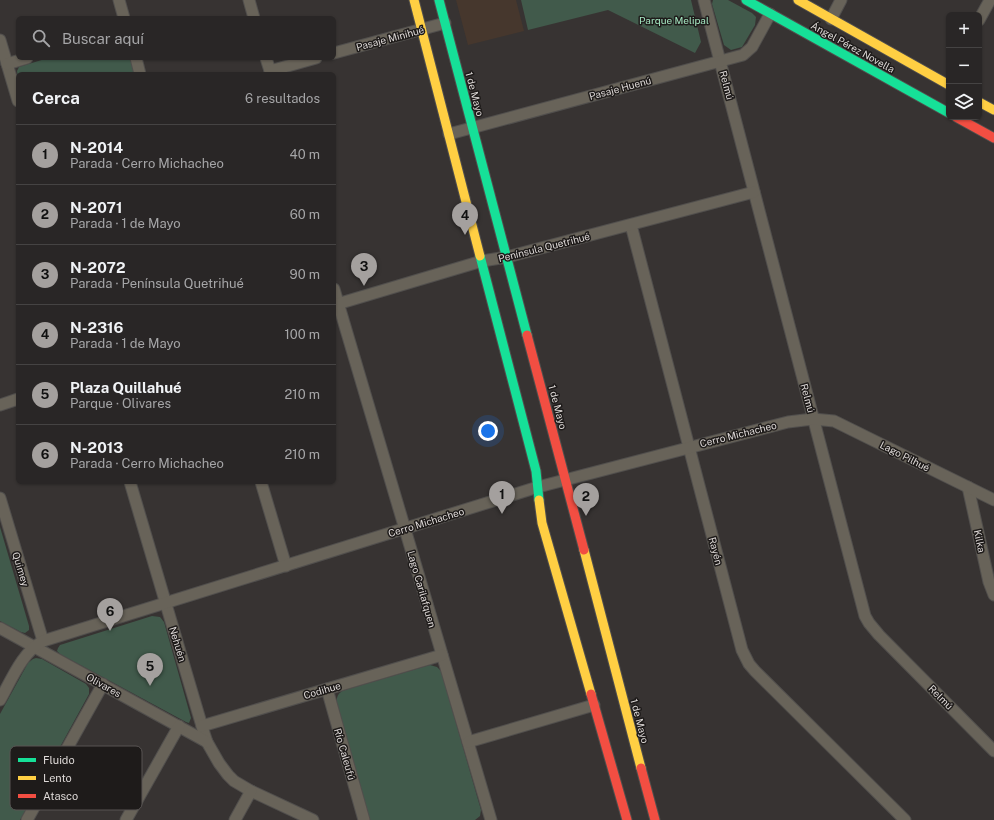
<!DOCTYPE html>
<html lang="es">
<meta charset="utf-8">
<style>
:root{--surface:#292626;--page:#312e2e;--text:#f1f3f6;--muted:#a5a5a7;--line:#454343;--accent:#a4a09e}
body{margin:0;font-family:"Public Sans",sans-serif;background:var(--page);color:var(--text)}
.controls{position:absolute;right:12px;top:12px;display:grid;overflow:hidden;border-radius:6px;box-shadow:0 1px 3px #0004}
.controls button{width:36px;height:36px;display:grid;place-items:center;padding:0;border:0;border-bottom:1px solid var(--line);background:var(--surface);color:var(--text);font:20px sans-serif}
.you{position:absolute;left:488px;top:431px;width:14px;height:14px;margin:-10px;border:3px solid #fff;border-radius:50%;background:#1a73e8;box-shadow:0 0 0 6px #1a73e833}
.badge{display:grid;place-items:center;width:26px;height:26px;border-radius:50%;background:var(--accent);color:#111;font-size:13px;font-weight:700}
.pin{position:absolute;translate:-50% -33px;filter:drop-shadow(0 1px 2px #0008)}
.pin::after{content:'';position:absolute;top:21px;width:14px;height:12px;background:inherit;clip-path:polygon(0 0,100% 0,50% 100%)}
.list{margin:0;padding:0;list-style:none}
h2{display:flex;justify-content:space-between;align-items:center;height:52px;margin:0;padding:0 16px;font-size:17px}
h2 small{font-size:13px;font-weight:400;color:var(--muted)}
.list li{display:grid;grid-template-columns:26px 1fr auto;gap:12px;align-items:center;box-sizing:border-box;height:60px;padding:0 16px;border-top:1px solid var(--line)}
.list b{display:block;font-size:15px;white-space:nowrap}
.list p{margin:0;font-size:13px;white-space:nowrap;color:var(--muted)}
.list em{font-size:13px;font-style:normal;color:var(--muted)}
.icon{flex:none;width:22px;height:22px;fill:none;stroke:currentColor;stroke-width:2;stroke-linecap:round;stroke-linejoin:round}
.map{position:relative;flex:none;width:994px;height:820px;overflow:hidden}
.search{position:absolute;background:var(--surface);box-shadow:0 1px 3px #0004;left:16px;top:16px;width:320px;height:44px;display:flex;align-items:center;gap:10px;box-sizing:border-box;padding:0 14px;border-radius:6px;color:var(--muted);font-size:15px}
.panel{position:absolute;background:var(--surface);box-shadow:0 1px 3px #0004;left:16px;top:72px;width:320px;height:412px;border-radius:6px}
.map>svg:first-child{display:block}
.industrial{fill:#46372d}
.green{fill:#415a4b}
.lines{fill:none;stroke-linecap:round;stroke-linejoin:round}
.street-casing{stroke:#514f4d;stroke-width:13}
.fast-casing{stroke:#514f4d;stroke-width:11}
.slow-casing{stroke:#514f4d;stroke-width:11}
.jam-casing{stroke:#514f4d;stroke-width:11}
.street{stroke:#686359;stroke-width:11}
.fast{stroke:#16e098;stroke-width:9}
.slow{stroke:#ffcf43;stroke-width:9}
.jam{stroke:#f24e42;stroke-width:9}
.labels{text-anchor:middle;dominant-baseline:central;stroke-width:3;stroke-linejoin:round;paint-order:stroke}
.park-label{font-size:10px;fill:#a4e6c1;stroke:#1e1b1a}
.street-label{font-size:10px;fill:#dfdad8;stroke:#1e1b1a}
.key{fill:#1e1b1a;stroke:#585453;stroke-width:1}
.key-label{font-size:11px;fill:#dfdad8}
</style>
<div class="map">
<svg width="994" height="820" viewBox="0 0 994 820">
<rect width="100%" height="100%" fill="#373332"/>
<path class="industrial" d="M456 0H516L524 31 468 45Z"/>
<g class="green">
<path d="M521 0H691L701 42 695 53 608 10 528 30Z"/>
<path d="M713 0H728L752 13 756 17 755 25 742 47 731 50 724 45 712 4Z"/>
<path d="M48 58H130L134 74H18V78L17 71 19 67Z"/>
<path d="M0 527 29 626V630L25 633 21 632 0 621Z"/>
<path d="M152 616 160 617 164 622 191 718 189 723 186 722 60 654 57 651 58 648 60 645Z"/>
<path d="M36 658 42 659 86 684 89 688V694L20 820H0V714L28 663 33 659Z"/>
<path d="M430 665 437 667 441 671 481 810 480 816 475 820H370L337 703C336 696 339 692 345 690Z"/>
</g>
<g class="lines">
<g class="street-casing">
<g id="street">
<path d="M119 0 124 18"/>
<path d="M249 0 254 18"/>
<path d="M704 0 865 616 869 623 879 635 994 751"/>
<path d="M831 19 841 0"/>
<path d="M979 20 990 0"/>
<path d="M0 40 18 101"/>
<path d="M334 53 445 23"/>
<path d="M136 58 140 74"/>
<path d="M266 58 271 74"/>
<path d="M7 64 27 58"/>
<path d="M270 71 316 58"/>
<path d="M449 134 743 55 752 47 770 14"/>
<path d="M631 225 742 650 749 664 755 671 905 820"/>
<path d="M334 289 491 820"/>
<path d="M334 305 482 261 507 257 754 192"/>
<path d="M0 405 18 399"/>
<path d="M130 482 204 733 207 742 219 763 228 775 234 781 251 791 313 820"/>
<path d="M261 482 286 566"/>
<path d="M968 487 989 582 994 595"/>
<path d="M0 498 43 641"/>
<path d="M0 628 207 742"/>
<path d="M327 689 364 820"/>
<path d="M0 700C11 681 22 652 43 641L538 487 788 422 813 419 834 421 994 500"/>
<path d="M202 726 442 655"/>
<path d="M468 742 594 705"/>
<path d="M27 820 103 684"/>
<path d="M126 820 179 726"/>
<path d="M235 820 251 791"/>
</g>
</g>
<g class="fast-casing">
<g id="fast">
<path d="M439 0 527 335"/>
<path d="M746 0 949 113"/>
<path d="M480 256 536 471 539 500"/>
</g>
</g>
<g class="slow-casing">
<g id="slow">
<path d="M414 0 480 256"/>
<path d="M798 0 949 85"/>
<path d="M979 102 994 110"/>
<path d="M539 500 542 523 591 694"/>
<path d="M584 550 641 768"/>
</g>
</g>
<g class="jam-casing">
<g id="jam">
<path d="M956 117 994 138"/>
<path d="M527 335 584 550"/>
<path d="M591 694 627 820"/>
<path d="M641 768 655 820"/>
</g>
</g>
<use href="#street" class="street"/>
<use href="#fast" class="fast"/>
<use href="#slow" class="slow"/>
<use href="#jam" class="jam"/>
</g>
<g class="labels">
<g class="park-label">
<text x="674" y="20">Parque Melipal</text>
</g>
<g class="street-label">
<text transform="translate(390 38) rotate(-15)">Pasaje Minihué</text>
<text transform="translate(853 47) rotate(29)">Ángel Pérez Novella</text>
<text transform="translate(727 85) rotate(75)">Relmú</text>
<text transform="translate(620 88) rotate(-15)">Pasaje Huenú</text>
<text transform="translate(475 94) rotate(75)">1 de Mayo</text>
<text transform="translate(544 247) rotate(-14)">Península Quetrihué</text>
<text transform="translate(808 398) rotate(75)">Relmú</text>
<text transform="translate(558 407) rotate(75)">1 de Mayo</text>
<text transform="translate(738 434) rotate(-14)">Cerro Michacheo</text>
<text transform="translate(905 456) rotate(27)">Lago Pilhué</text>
<text transform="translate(426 522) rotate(-17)">Cerro Michacheo</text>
<text transform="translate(980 541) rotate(78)">Kilka</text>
<text transform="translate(716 551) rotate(75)">Rayén</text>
<text transform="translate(21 569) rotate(73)">Quimey</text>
<text transform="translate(422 589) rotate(74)">Lago Carilafquen</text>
<text transform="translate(178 644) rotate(73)">Nehuén</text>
<text transform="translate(104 685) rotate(29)">Olivares</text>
<text transform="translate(322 690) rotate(-16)">Codihue</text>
<text transform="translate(941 697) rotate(45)">Relmú</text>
<text transform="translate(640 721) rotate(75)">1 de Mayo</text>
<text transform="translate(345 754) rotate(74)">Río Caleufú</text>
</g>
</g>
<rect x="10" y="746" width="132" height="64" rx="6" class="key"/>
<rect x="18" y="758" width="18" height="4" fill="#16e098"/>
<rect x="18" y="776" width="18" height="4" fill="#ffcf43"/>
<rect x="18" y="794" width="18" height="4" fill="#f24e42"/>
<g class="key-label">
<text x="43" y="764">Fluido</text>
<text x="43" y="782">Lento</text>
<text x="43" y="800">Atasco</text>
</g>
</svg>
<div class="controls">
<button>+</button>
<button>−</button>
<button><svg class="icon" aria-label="layers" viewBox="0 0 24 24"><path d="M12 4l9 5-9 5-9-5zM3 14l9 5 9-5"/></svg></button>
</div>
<div class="you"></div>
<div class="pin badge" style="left:502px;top:514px">1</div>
<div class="pin badge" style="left:586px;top:516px">2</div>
<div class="pin badge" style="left:364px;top:286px">3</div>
<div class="pin badge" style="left:465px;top:235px">4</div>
<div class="pin badge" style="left:150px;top:686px">5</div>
<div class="pin badge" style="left:110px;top:631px">6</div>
<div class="search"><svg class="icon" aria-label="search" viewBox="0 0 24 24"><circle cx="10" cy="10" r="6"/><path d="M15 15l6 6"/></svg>Buscar aquí</div>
<section class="panel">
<h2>Cerca<small>6 resultados</small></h2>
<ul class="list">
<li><span class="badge">1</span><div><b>N-2014</b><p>Parada · Cerro Michacheo</p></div><em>40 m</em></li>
<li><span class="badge">2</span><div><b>N-2071</b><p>Parada · 1 de Mayo</p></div><em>60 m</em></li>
<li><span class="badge">3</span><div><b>N-2072</b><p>Parada · Península Quetrihué</p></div><em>90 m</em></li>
<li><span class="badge">4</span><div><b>N-2316</b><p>Parada · 1 de Mayo</p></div><em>100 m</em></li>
<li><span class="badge">5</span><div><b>Plaza Quillahué</b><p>Parque · Olivares</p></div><em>210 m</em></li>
<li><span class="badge">6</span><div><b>N-2013</b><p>Parada · Cerro Michacheo</p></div><em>210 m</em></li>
</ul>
</section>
</div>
